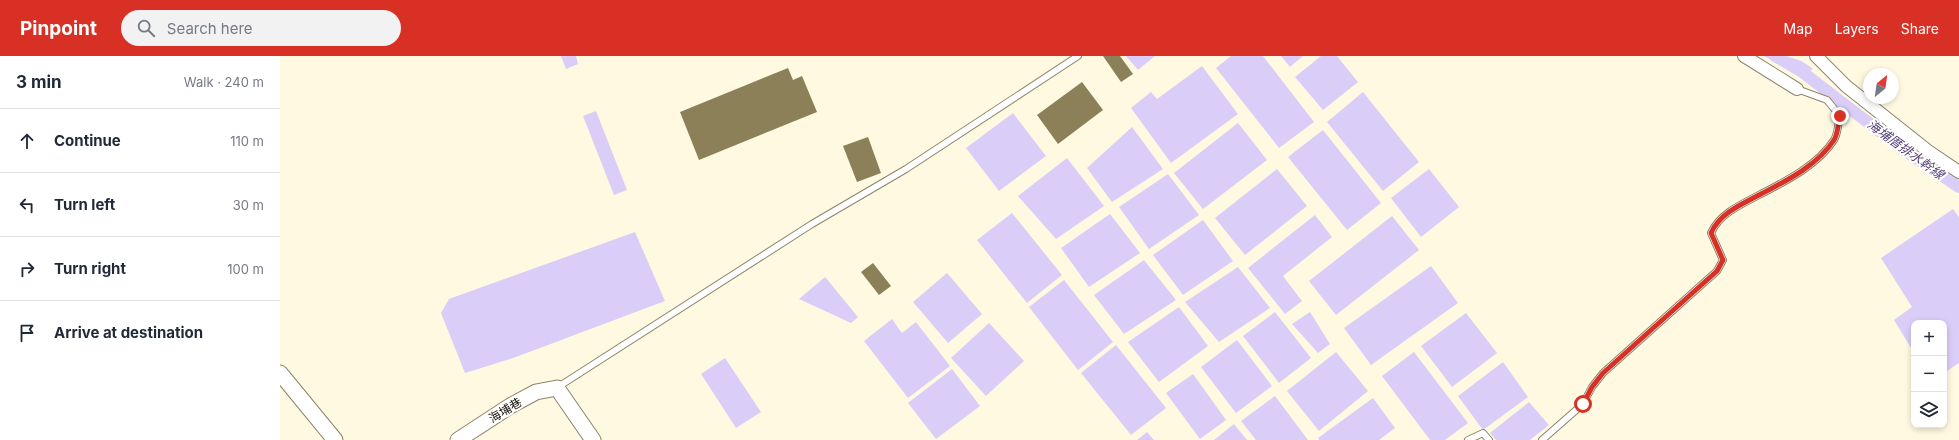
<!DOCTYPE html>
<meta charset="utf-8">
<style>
:root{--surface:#fff;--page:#f2f2f3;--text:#1f2937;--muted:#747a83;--line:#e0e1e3;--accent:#d93025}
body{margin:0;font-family:Inter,"Noto Sans TC",sans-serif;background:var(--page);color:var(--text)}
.controls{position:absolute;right:12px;bottom:12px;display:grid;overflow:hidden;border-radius:8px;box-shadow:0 2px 6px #0003}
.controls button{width:36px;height:36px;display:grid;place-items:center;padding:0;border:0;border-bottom:1px solid var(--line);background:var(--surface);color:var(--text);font:20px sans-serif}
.compass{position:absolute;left:1583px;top:12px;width:36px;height:36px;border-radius:50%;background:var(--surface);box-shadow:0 2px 6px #0003;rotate:29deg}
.stop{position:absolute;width:12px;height:12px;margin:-9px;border:3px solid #d93025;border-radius:50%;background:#fff}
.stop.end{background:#d93025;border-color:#fff;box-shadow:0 1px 4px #0008}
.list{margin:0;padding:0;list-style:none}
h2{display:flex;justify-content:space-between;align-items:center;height:52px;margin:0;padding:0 16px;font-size:17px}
h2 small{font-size:13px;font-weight:400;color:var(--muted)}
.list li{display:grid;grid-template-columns:26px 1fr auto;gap:12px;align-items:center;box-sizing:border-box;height:64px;padding:0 16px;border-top:1px solid var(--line)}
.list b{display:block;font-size:15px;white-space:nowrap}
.list em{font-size:13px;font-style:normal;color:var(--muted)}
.icon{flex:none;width:22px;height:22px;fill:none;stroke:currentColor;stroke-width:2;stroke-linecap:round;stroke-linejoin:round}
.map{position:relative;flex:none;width:1679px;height:384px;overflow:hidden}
header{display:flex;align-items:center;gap:24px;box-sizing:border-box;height:56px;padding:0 20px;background:var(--accent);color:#fff}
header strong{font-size:19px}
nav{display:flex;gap:22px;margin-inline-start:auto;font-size:14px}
.search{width:280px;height:36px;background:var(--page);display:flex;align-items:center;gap:10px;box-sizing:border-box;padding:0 14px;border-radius:22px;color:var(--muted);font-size:15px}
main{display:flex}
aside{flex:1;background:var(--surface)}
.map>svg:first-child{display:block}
.water{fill:#dacef8}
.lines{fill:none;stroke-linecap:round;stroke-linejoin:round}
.canal{stroke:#dacef8;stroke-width:12}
.building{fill:#8b8058}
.service-casing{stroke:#8c856a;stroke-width:8}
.minor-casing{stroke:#8c856a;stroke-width:14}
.tertiary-casing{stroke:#8c856a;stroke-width:17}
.service{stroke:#fff;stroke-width:6}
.minor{stroke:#fff;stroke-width:12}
.tertiary{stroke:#fff;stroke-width:15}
.route{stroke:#d93025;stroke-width:5}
.labels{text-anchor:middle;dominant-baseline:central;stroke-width:4;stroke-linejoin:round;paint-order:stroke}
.street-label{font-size:12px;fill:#18150b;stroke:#fff}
.water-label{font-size:13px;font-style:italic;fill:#534176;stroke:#fff}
</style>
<header>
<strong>Pinpoint</strong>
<div class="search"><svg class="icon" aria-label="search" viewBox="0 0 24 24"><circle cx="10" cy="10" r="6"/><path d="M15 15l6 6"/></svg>Search here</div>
<nav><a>Map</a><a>Layers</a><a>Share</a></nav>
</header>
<main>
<aside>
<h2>3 min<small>Walk · 240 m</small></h2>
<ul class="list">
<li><svg class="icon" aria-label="ahead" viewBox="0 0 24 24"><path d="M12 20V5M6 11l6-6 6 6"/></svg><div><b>Continue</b></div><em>110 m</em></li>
<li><svg class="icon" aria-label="left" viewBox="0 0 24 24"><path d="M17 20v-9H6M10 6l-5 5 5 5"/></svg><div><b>Turn left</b></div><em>30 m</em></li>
<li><svg class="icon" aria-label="right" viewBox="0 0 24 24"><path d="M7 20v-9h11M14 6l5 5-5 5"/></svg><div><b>Turn right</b></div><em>100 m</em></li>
<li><svg class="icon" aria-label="arrive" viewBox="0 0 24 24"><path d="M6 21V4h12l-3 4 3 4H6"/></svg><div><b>Arrive at destination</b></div></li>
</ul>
</aside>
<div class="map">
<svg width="1679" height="384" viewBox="0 0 1679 384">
<rect width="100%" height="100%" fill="#fff9e2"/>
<g class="water">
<path d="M281 0H296L298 8 286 13Z"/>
<path d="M846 0H875L858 14Z"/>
<path d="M951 0H983L1034 66 999 92 936 12Z"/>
<path d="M1001 0H1023L1010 11Z"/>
<path d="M1041 0H1057L1078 26 1043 54 1015 21Z"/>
<path d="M1484 0C1506 0 1518 0 1533 13L1521 21Z"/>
<path d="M922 10 958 58 891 107 851 52 871 36 877 43Z"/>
<path d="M1083 36 1139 106 1103 135 1047 66Z"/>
<path d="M316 55 347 134 334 139 303 60Z"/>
<path d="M733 57 766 100 719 135 686 92Z"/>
<path d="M958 67 987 104 923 153 894 117Z"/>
<path d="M852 71 883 113 832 146 807 112Z"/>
<path d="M1043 74 1101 147 1067 174 1008 101Z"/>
<path d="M787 102 824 150 776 183 738 140Z"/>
<path d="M997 113 1027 150 965 199 935 162Z"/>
<path d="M1149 113 1179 151 1141 181 1111 142Z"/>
<path d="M888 118 919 159 869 193 839 151Z"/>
<path d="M1673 153 1679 161V307L1664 317V267H1634V297L1614 264 1632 251 1601 202Z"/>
<path d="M732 157 782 219 747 247 697 184Z"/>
<path d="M830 158 860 197 809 231 781 192Z"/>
<path d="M1035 159 1052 181 1003 220 1022 245 1005 258 968 212Z"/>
<path d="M1112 160 1139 194 1056 259 1029 225Z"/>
<path d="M923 164 953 205 903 239 873 199Z"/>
<path d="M355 176 385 245 236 301 185 317 161 257 169 243Z"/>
<path d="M864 204 896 244 844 278 814 239Z"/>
<path d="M1151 210 1178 247 1091 309 1064 272Z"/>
<path d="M958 211 990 252 939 286 905 246Z"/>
<path d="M667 217 702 258 668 287 633 246Z"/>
<path d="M545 221 578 261 571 267 519 243Z"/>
<path d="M784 224 833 286 798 314 749 251Z"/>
<path d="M899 251 928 290 879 326 848 286Z"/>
<path d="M995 256 1031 302 999 327 963 280Z"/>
<path d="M1030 256 1050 288 1038 297 1012 268Z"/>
<path d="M1186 257 1217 297 1172 331 1141 290Z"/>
<path d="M612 263 622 277 636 266 670 310 628 342 584 285Z"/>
<path d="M709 267 744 305 706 340 671 302Z"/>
<path d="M957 284 992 330 956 357 921 311Z"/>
<path d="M836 289 886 352 851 379 801 317Z"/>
<path d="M1056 296 1088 335 1039 375 1007 335Z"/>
<path d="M1134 296 1188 367 1165 384H1150L1102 320Z"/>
<path d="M445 302 481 356 456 372 421 318Z"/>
<path d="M1223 306 1248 341 1203 374 1178 340Z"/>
<path d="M672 313 700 350 656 383 628 347Z"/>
<path d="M913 318 946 364 920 383 886 337Z"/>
<path d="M995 340 1028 384H976L961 365Z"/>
<path d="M1093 342 1115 372 1099 384H1039L1038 382Z"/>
<path d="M1249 346 1269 369 1250 384H1216L1210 377Z"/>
<path d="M954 368 967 384H934Z"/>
<path d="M867 376 874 384H857Z"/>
</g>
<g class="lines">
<path class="canal" d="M1495 0 1521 15 1624 94 1679 131"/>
</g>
<g class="building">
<path d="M823 0H840L853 18 841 26Z"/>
<path d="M508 12 513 24 522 20 537 56 419 104 400 56Z"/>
<path d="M802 26 823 54 778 88 757 59Z"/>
<path d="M588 81 601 117 577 126 563 90Z"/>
<path d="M593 207 611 230 599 239 581 216Z"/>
</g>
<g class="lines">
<g class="service-casing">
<g id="service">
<path d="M278 331 532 168 626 113 798 0"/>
<path d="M1188 384 1203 377 1209 384"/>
<path d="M1262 384 1303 348 1312 331 1323 317 1437 215 1443 204 1431 177C1440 157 1462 148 1481 138 1506 125 1538 109 1554 84 1558 78 1558 67 1560 60L1547 44 1517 33"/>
</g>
</g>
<g class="minor-casing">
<g id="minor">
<path d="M1464 0 1517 33"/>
<path d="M1536 0 1566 30 1648 95 1679 116"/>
</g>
</g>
<g class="tertiary-casing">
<g id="tertiary">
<path d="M0 317 55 384"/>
<path d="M178 384 230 350 256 336 277 332 313 384"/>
</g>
</g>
<use href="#service" class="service"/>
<use href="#minor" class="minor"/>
<use href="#tertiary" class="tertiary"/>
</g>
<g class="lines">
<path class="route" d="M1303 348 1312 331 1323 317 1437 215 1443 204 1431 177C1440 157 1462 148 1481 138 1506 125 1538 109 1554 84 1558 78 1558 67 1560 60"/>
</g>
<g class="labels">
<g class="street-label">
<text transform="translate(225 354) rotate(-31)">海埔巷</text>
</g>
<g class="water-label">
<text transform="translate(1626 93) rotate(36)">海埔厝排水幹線</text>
</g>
</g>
</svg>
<div class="controls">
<button>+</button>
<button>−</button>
<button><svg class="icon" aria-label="layers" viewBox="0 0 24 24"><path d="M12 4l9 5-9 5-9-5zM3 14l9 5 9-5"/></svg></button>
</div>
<svg class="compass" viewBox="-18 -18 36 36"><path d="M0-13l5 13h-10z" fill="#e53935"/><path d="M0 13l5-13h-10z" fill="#747a83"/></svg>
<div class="stop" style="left:1303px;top:348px"></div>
<div class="stop end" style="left:1560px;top:60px"></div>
</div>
</main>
